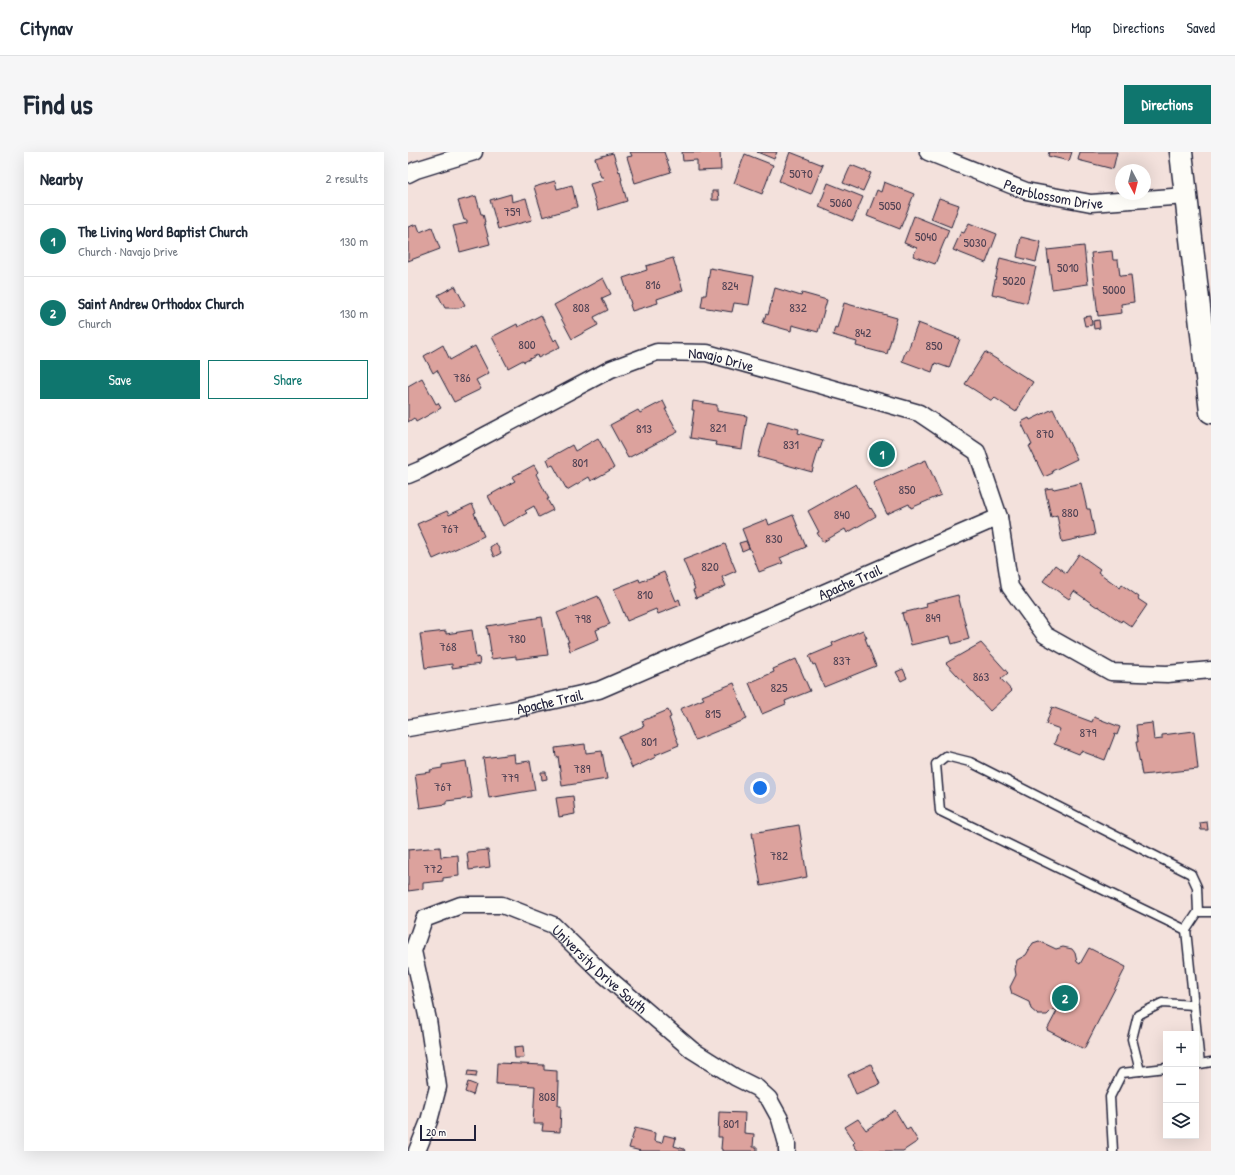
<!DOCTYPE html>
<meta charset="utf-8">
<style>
:root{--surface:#fff;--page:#f6f6f7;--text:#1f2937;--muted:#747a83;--line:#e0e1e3;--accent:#0f766e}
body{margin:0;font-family:"Patrick Hand",sans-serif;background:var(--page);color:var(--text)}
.controls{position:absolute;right:12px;bottom:12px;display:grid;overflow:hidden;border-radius:0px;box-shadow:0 4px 16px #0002}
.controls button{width:36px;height:36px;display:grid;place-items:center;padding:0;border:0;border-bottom:1px solid var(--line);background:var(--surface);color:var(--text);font:20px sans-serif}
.compass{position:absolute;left:707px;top:12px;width:36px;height:36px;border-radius:50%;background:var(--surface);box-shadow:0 4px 16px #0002;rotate:173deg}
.scale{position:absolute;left:12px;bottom:10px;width:56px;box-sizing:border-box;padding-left:4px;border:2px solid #22223b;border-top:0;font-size:11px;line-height:14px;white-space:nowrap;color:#22223b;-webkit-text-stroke:3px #fdfcf7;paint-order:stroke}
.you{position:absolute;left:352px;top:636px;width:14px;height:14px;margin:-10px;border:3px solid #fff;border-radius:50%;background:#1a73e8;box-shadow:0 0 0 6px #1a73e833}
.badge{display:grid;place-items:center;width:26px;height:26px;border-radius:50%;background:var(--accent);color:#fff;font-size:13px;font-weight:700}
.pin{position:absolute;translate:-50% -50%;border:2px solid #fff;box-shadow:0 1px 4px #0006}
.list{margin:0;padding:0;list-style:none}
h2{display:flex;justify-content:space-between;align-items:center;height:52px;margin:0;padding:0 16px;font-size:17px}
h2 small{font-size:13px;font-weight:400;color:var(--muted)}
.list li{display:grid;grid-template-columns:26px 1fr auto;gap:12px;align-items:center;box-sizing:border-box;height:72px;padding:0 16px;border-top:1px solid var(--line)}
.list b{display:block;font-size:15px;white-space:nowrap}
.list p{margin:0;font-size:13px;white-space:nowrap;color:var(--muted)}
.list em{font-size:13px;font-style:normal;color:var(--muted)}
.actions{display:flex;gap:8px;padding:12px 16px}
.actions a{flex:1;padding:9px 0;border:1px solid var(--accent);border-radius:0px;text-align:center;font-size:14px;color:var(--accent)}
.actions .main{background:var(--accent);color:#fff}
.icon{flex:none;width:22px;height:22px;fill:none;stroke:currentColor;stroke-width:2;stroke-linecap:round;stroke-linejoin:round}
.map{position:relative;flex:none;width:803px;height:999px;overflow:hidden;border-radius:0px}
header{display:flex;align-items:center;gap:24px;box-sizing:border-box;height:56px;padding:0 20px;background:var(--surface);border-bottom:1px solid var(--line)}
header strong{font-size:19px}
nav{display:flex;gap:22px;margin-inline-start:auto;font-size:14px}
.intro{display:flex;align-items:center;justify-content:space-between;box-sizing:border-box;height:96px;padding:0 24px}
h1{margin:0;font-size:28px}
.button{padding:10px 18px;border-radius:0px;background:var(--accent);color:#fff;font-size:14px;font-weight:700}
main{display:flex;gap:24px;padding:0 24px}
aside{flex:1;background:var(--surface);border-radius:0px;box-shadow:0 4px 16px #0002}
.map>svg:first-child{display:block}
.building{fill:#dca29d;stroke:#22223b}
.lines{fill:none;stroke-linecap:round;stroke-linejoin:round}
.lane-casing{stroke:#22223b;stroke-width:11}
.street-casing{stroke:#22223b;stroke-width:19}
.secondary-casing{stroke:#22223b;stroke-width:25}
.lane{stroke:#fdfcf7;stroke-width:8}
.street{stroke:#fdfcf7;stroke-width:16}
.secondary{stroke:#fdfcf7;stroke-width:22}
.labels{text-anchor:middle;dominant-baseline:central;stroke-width:3;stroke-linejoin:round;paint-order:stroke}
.number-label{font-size:13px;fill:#504254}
.street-label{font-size:15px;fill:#22223b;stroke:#fdfcf7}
</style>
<header>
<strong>Citynav</strong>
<nav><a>Map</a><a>Directions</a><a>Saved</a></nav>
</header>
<div class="intro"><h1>Find us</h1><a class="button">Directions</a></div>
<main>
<aside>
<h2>Nearby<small>2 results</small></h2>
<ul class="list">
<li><span class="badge">1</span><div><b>The Living Word Baptist Church</b><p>Church · Navajo Drive</p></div><em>130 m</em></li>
<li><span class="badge">2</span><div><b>Saint Andrew Orthodox Church</b><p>Church</p></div><em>130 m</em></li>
</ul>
<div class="actions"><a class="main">Save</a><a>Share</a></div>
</aside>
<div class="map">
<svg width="803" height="999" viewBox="0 0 803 999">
<rect width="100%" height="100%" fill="#f3e1dc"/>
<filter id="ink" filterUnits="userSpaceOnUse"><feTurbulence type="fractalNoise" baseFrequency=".025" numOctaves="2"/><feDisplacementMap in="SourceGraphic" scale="8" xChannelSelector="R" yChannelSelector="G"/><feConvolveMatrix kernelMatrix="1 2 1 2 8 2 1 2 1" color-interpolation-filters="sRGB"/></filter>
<g filter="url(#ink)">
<g class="building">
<path d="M222 0H256L263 20 227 31 219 5 224 4Z"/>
<path d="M274 0H312L313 18 289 19V8L275 9Z"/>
<path d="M349 0H369L366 7Z"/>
<path d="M382 0 415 13 403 42 371 29Z"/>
<path d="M641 0H664L661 9 640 4Z"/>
<path d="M672 0H709L705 17 670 8Z"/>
<path d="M205 1 211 20 212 19 214 28H213L219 49 190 58 182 32 196 28 195 25H193L187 6Z"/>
<path d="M337 2 365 13 354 42 326 31Z"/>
<path d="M443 13 463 21 455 39 435 31Z"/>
<path d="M147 29 149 37 164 33 169 55 135 65 126 35Z"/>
<path d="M476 30 506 42 492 77 459 64 469 38 473 40Z"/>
<path d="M420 31 455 45 445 69 411 55Z"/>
<path d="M304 39H310L311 48H304Z"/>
<path d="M103 42 104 50 118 46 124 68 90 77 82 48Z"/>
<path d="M68 44 73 62H75L77 70H76L82 92 52 100 45 74 59 71V68H56L50 49Z"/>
<path d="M531 46 551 53 543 75 523 67Z"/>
<path d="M506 64 541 78 527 112 505 104 509 96 496 91Z"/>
<path d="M561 71 589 82 578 111 545 98 553 80 556 81Z"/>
<path d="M9 72 12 80 24 75 32 97 0 109V75Z"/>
<path d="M613 85 633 90 628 110 609 105Z"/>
<path d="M676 94 680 132 644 137 639 98Z"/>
<path d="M704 99 705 108H710L712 124 723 123 726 150 713 152 714 161 690 164 683 101Z"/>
<path d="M265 106 275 138 249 147 250 151 224 159 222 153 223 152 215 126 239 118 238 114Z"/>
<path d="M592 106 628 115 619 151 584 142Z"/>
<path d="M302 116 346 124 341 153 326 151 324 160 293 155 295 143H298Z"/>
<path d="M195 126 203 142 194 146 200 158 186 165 190 173 164 187 146 153Z"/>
<path d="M47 134 57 153 51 156H37L30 143Z"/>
<path d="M367 136 393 144 394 141 419 148 410 180 384 173 383 179 355 171 358 162 360 163Z"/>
<path d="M436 151 489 166 479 202 448 194 449 190 425 183 427 175 429 176Z"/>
<path d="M133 163 146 189 148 187 152 195 130 206 129 203 116 210 115 208 100 216 84 185 109 172 110 175Z"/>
<path d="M683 164 684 173 677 174 675 165Z"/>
<path d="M691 168 692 176 686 177 685 169Z"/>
<path d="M510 171 552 187 541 216 527 211 524 220 494 209 498 198H500Z"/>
<path d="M35 193 42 208 67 194 81 221 68 228 73 237 46 250 29 218 25 221 16 204Z"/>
<path d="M577 200 625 230 611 252 612 253 608 260 587 246 584 249 557 232Z"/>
<path d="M14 226 28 252 30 251 33 256 8 270 6 266 0 270V234Z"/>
<path d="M255 249 259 257H257L270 280 220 306 202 273 230 258 232 261Z"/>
<path d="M285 249 309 253V259L339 264 334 297 307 293 308 290 282 286 286 258H284Z"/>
<path d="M645 257 669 307 644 319 645 321 636 325 621 294 624 293 613 270 621 266 622 268Z"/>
<path d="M360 269 391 277 390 281 415 288 412 297 411 296 404 320 350 305Z"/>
<path d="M190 286 206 316 183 329 181 325 159 338 145 313 142 314 139 307 164 293 167 299Z"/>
<path d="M518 308 533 343 503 356 501 352 479 362 465 331Z"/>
<path d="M126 313 130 320 128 322 141 347H139L145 358 131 365 126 354 117 359 119 361 95 374 80 344 107 329 104 325Z"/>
<path d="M673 331 679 357H682L687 383 654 390 649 363 643 365 637 337 645 336 646 337Z"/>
<path d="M448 332 462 357 463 356 468 364 439 381 437 377 415 390 409 381 411 380 400 359Z"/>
<path d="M64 352 68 360 66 361 76 384 25 407 9 372 39 359 41 363Z"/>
<path d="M385 363 398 395 372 406 375 411 351 420 334 377 359 367 361 373Z"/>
<path d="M338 389 341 396 334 399 331 391Z"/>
<path d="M88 391 93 401 86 405 82 395Z"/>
<path d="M317 392 328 419 314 425 318 434 288 446 285 438 287 437 275 408Z"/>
<path d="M671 402 692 417 690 420 712 436 714 433 731 445 730 447 739 453 724 475 714 468 713 470 690 454 689 455 666 439 661 447 635 429 647 413 658 421Z"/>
<path d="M256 420 268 449 271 447 273 453 250 462 248 457 219 469 206 437 231 427 232 430Z"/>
<path d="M550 443 561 487 544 492 542 484 503 493 497 469H496L494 461 519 455 518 451Z"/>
<path d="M190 444 202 472 188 478 191 487 162 499 159 490H161L149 461Z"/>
<path d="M134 465 140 503 108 507V504L83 507 82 499H83L79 474Z"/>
<path d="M64 478 68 506 71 505 72 512 44 516V512L17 516 12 482 38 479V482Z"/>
<path d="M455 478 459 486H457L468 514 416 535 407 512 405 513 401 504 425 494 424 491Z"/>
<path d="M573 491 600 521 593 527 604 539 582 559 538 511Z"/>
<path d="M388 507 402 539 377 549 378 552 354 562 341 531 366 520 365 517Z"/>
<path d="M495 517 499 526 493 529 488 520Z"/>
<path d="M326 531 331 544 330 545 339 567 287 588 277 565H276L272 557 296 547 294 544Z"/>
<path d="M644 555 684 570 686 565 712 575 709 583 707 582 697 608 673 599 671 602 646 592 652 577 638 572Z"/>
<path d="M260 558 263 565 261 566 271 593 247 603 248 605 224 616 211 585 236 574 234 569Z"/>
<path d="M744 571 746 588 754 587V583L786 579 790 617 734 623 728 590H730L728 573Z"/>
<path d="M177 592 178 601 194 599 199 627 154 634 150 604 148 605 147 596Z"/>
<path d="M106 602 107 611 122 609 127 638 81 646 75 606Z"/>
<path d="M58 609 64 646 38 649V652L12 656 7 622 23 620 22 618 34 616V613Z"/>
<path d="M133 620H138L139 627 134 628Z"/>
<path d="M165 644 167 662 151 665 148 646Z"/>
<path d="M799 670 800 678H793L792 671Z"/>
<path d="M391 673 399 725 353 734 344 681Z"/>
<path d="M32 695 33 705 50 703 51 724 35 726V729L15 731V737L0 739V698Z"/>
<path d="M80 698 82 715 61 718 59 700Z"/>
<path d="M631 789 648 797 655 795 664 797 667 801 669 810 672 812 681 796 718 815 676 897 639 878 649 859 645 857 639 863H630L623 857 621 850 604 842 602 835 608 823 607 817 609 808 618 803 625 791Z"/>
<path d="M115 894 116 906H107L106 895Z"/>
<path d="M89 911 136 913V918L149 919V930H151L150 954H153L152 980 134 979 135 972H125L127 934 88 932Z"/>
<path d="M463 912 472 932 448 942 440 923Z"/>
<path d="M60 919 69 920 68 925 59 924Z"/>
<path d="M60 930 68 933 65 943 57 940Z"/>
<path d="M487 958 499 978 502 976 510 989 495 999H450L445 992 447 990 437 975 450 967 458 978Z"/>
<path d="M311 960 337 961 336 981 346 982 345 995H349V999H314V997H313L314 985H310Z"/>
<path d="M227 976 247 981 246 989 254 991 256 983 268 986 266 994 276 997 277 999H233L221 996Z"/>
</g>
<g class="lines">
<g class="lane-casing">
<g id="lane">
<path d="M538 604 562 610 783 722 789 735 790 760 778 778 532 659 528 612Z"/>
<path d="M790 760H803"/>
<path d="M778 778 792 912 803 910"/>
<path d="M732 919 724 887 730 863 754 851 786 853"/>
<path d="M705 999 702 945 714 921 758 916"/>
</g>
</g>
<g class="street-casing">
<g id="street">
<path id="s1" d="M520 0 618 39 683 51 778 44"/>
<path d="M0 22 8 18 66 0"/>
<path id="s2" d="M0 323 12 318 203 217 249 200 299 201 511 261 569 300 591 365"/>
<path id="s3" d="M0 576 103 558 191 538 591 365 602 435 637 483 703 520 759 522 803 518"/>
<path id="s4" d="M9 999 21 969 30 935 20 868 5 799 16 767 53 753H94L145 773 192 819 284 898 327 925 349 936 361 947 372 967 379 992V999"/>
</g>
</g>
<g class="secondary-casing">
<path id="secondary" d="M773 0 803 260"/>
</g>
<use href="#lane" class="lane"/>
<use href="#street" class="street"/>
<use href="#secondary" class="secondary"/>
</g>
</g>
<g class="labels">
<g class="number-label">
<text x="393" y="21">5070</text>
<text x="433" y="50">5060</text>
<text x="482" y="53">5050</text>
<text x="104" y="59">759</text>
<text x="518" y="84">5040</text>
<text x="567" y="90">5030</text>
<text x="660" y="115">5010</text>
<text x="606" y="128">5020</text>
<text x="245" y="132">816</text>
<text x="322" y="133">824</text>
<text x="706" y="137">5000</text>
<text x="173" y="155">808</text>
<text x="390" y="155">832</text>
<text x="455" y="180">842</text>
<text x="119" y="192">800</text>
<text x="526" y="193">850</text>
<text x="54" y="225">786</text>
<text x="310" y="275">821</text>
<text x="236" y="276">813</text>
<text x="637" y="281">870</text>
<text x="383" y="292">831</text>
<text x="172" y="310">801</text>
<text x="499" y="337">850</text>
<text x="662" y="360">880</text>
<text x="434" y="362">840</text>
<text x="42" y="376">767</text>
<text x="366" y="386">830</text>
<text x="302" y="414">820</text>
<text x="237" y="442">810</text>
<text x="525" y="465">849</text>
<text x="175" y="466">798</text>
<text x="109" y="486">780</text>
<text x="40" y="494">768</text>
<text x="434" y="508">837</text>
<text x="573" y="524">863</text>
<text x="371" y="535">825</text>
<text x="305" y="561">815</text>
<text x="680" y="580">879</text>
<text x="241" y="589">801</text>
<text x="174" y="616">789</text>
<text x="102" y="625">779</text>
<text x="35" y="634">767</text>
<text x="371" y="703">782</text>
<text x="25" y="716">772</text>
<text x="139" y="944">808</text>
<text x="323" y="971">801</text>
</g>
<g class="street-label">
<text stroke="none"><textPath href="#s1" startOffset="133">Pearblossom Drive</textPath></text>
<text stroke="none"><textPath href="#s2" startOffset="343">Navajo Drive</textPath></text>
<text stroke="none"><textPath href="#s3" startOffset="468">Apache Trail</textPath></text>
<text stroke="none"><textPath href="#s3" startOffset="144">Apache Trail</textPath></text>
<text stroke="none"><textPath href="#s4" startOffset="439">University Drive South</textPath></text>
</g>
</g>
</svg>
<div class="controls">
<button>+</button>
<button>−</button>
<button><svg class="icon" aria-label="layers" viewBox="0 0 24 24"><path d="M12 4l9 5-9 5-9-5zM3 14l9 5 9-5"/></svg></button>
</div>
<svg class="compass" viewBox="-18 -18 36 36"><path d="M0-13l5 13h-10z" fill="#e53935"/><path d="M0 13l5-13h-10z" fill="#747a83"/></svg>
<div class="scale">20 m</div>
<div class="you"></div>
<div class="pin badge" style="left:474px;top:302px">1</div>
<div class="pin badge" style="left:657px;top:846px">2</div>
</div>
</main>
